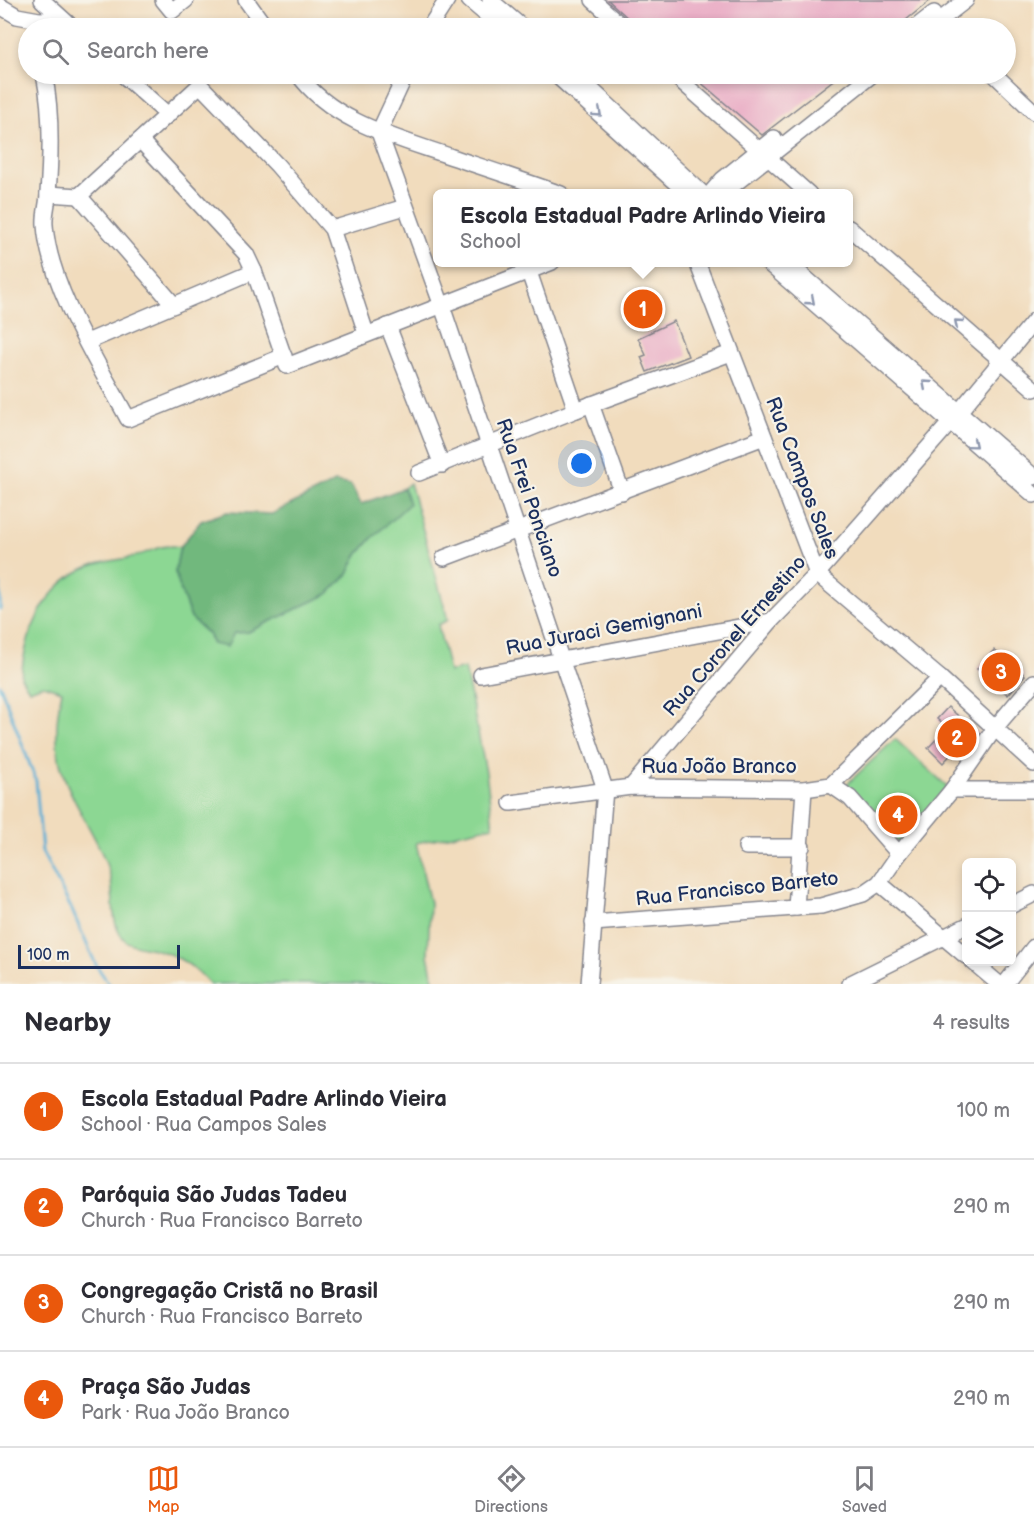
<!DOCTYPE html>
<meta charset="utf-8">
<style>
:root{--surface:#fff;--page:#f7f7f7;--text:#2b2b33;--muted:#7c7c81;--line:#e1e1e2;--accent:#ea580c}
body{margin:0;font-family:"Balsamiq Sans",sans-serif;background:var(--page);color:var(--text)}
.controls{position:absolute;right:18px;bottom:18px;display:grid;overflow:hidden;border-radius:9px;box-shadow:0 3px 9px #0003}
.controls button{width:54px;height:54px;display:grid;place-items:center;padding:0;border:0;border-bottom:2px solid var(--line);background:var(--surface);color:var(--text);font:30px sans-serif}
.scale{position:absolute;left:18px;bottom:15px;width:162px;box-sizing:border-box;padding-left:6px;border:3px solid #1b2f5e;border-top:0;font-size:16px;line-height:21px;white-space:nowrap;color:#1b2f5e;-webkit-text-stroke:4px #f7f3e8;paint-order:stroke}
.you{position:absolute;left:582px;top:464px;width:21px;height:21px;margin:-15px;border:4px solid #fff;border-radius:50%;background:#1a73e8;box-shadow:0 0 0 9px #1a73e833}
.badge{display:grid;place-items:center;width:39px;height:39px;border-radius:50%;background:var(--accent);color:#fff;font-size:20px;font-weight:700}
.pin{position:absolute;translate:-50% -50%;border:3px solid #fff;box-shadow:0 2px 6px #0006}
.popup{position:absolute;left:433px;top:189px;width:420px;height:78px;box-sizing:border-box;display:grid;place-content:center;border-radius:9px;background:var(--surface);filter:drop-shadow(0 2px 4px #0005);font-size:20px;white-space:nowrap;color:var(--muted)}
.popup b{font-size:22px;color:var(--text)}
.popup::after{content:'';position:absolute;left:50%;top:100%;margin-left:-12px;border:12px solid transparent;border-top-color:var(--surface)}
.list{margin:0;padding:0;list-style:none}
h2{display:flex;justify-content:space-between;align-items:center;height:78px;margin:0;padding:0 24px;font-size:26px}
h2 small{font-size:20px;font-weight:400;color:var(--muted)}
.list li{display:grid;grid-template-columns:39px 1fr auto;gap:18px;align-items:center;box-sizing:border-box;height:96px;padding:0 24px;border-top:2px solid var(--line)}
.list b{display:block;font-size:22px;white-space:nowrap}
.list p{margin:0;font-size:20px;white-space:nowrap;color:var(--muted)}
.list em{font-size:20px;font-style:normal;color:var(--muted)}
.icon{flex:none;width:33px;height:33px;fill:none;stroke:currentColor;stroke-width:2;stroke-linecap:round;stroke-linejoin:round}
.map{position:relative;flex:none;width:1034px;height:984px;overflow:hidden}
.search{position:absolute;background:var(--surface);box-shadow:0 3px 9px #0003;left:18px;right:18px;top:18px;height:66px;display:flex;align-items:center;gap:15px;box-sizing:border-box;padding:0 21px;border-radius:33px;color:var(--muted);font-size:22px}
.sheet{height:462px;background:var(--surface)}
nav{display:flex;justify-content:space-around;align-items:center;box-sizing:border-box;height:84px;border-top:2px solid var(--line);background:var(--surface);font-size:16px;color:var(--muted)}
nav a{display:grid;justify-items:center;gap:3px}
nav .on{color:var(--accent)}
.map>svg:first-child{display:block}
.green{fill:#8cd793;stroke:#548378;stroke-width:1.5}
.forest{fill:#71b87d;stroke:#46746e;stroke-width:1.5}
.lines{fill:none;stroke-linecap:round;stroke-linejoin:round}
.stream{stroke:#59aed5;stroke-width:3}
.building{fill:#e9aac4}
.minor-casing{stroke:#86868e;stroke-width:18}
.minor{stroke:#fff;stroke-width:15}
.oneway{stroke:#8d97ae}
.labels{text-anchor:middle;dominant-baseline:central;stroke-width:4.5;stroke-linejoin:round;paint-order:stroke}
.street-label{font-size:20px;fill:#1b2f5e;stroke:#f7f3e8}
</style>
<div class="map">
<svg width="1034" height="984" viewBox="0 0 1034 984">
<rect width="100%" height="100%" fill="#f7f3e8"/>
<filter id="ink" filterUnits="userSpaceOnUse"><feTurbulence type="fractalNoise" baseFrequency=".0167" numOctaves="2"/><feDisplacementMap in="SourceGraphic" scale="12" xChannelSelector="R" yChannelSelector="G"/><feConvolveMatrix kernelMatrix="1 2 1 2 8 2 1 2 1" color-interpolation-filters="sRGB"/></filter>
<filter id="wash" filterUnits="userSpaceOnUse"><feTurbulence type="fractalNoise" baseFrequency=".008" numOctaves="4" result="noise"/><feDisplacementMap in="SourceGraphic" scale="24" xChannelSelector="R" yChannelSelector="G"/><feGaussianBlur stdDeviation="1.35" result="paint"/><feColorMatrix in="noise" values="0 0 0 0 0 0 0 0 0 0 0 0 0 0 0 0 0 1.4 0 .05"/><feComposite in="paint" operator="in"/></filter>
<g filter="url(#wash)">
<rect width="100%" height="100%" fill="#f1dcbd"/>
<g class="green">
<path d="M410 483 448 620 438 625 449 672 465 668 486 772 493 826 416 843 430 903 428 955 434 984H210C196 968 177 955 157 950 148 947 134 947 126 941 109 928 115 895 110 876 99 835 68 801 59 759 55 737 57 712 62 691L43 685 29 690 21 677C25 635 42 590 83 569 97 561 116 561 132 557 153 552 158 543 180 547L175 572 182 594 191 618 208 634 213 644 234 633 248 632 328 594 348 574 356 557 372 538 408 504 404 488Z"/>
<path d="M895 739 948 787 899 844 846 785Z"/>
</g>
<path class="forest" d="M335 482 351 485 361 504 404 488 409 504 372 538 356 557 348 574 328 594 248 632 234 633 227 647 213 644 208 634 191 618 182 594 175 572 180 547 201 521 227 512 272 514Z"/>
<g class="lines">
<g class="stream">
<path d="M0 584V609"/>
<path d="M0 685 36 781 42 852 71 908 96 965 109 984"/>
</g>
</g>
<g id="blocks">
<g class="building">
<path d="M608 0H931L896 28H639Z"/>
<path d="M691 74H841L762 135Z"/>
<path d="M674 321 688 356 647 372 641 357 646 355 638 338Z"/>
<path d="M994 650 1025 675 1008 695 977 669Z"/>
<path d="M948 707 979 734 969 747 963 742 943 763 928 748 947 728 937 719Z"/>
</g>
</g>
</g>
<g filter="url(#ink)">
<use href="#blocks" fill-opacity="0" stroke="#86868e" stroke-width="1.5"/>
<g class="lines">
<g class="minor-casing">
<g id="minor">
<path d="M42 0 73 28"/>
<path d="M163 0 172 11 186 0"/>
<path d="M246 0 266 28"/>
<path d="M469 0 502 28"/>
<path d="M490 0 523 28"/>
<path d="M593 0 624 28"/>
<path d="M0 6 17 16 39 20 62 19"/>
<path d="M429 28 447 0"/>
<path d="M915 28 934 13"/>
<path d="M930 28 966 0"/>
<path d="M44 74C52 111 51 154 48 193 48 204 44 214 45 225 49 286 99 365 128 419L284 356"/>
<path d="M122 74 168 115"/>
<path d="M298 74C333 123 398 138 452 157 488 169 525 181 561 194"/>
<path d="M555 74 688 194"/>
<path d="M575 74 703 194"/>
<path d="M673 74 809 194"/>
<path d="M994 74 1034 112"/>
<path d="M379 132 442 306 605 789 589 984"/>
<path d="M379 132 406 74"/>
<path d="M140 140 246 254 254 271 287 366 552 262"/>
<path d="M48 194 79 196 200 85 277 165 332 229 366 333"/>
<path d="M710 194 723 179 774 138"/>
<path d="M722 194 873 74"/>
<path d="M79 196 174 305"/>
<path d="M849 228 1034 389"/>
<path d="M332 229 405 207"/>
<path d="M697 262 817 574 940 678 1034 764"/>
<path d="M767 262 1034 495"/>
<path d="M787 262 1034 477"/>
<path d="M529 272 576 410"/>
<path d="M388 326 442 465"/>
<path d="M87 342 254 271"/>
<path d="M591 404 622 492"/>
<path d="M419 473 576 410 731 353"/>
<path d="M444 558 764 437"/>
<path d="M481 675 771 621"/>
<path d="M831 785 940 678"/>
<path d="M631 787 771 621 817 574 949 424 1034 321"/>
<path d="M952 790H1034"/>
<path d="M511 803 631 787 804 789 831 785 850 798 899 854"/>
<path d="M746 847H802"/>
<path d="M879 883 966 956"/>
<path d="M1012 905 1034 894"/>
<path d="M796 908 804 789"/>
<path d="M593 923 821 906 863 894 879 883 899 854 952 790 995 728 1034 682"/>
<path d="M973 962 999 984"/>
<path d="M849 984 966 926"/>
<path d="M1005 984 1034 947"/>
</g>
</g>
<use href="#minor" class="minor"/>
</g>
<defs><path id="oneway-chevron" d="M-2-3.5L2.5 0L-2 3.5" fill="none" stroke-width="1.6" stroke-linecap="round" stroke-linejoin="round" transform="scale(1.5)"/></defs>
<g class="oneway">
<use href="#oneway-chevron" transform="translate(598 113) rotate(42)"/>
<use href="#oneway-chevron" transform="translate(811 301) rotate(41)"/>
<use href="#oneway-chevron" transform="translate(958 323) rotate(-139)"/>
<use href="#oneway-chevron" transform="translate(926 384) rotate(-139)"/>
<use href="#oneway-chevron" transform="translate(973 444) rotate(40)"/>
</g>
</g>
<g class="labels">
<g class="street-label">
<text transform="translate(802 478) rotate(69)">Rua Campos Sales</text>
<text transform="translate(529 498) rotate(71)">Rua Frei Ponciano</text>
<text transform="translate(604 630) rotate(-11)">Rua Juraci Gemignani</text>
<text transform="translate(735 636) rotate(-49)">Rua Coronel Ernestino</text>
<text x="719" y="767">Rua João Branco</text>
<text transform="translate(737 889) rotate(-6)">Rua Francisco Barreto</text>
</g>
</g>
</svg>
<div class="controls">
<button><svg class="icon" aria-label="locate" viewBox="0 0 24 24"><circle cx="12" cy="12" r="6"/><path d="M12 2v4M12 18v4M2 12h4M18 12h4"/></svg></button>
<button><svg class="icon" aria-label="layers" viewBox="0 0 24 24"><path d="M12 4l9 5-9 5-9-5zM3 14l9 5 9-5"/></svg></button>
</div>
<div class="scale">100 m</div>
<div class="you"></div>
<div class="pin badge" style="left:643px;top:309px">1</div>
<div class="popup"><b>Escola Estadual Padre Arlindo Vieira</b>School</div>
<div class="pin badge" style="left:957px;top:738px">2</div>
<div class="pin badge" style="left:1001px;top:672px">3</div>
<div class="pin badge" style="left:898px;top:815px">4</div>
<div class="search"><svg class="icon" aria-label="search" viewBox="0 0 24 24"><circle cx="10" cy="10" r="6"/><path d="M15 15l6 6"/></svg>Search here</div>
</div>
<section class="sheet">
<h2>Nearby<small>4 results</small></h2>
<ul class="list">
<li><span class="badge">1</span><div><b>Escola Estadual Padre Arlindo Vieira</b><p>School · Rua Campos Sales</p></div><em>100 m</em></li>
<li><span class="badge">2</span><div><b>Paróquia São Judas Tadeu</b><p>Church · Rua Francisco Barreto</p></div><em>290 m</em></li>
<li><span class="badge">3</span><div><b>Congregação Cristã no Brasil</b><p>Church · Rua Francisco Barreto</p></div><em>290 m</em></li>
<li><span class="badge">4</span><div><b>Praça São Judas</b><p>Park · Rua João Branco</p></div><em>290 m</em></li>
</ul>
</section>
<nav>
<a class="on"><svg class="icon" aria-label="map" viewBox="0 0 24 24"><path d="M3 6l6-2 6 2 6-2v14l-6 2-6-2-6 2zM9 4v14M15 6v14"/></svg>Map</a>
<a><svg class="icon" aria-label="directions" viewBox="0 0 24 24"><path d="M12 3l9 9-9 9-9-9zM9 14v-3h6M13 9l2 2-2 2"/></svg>Directions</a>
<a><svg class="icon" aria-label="saved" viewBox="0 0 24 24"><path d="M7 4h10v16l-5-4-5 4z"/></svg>Saved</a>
</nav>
